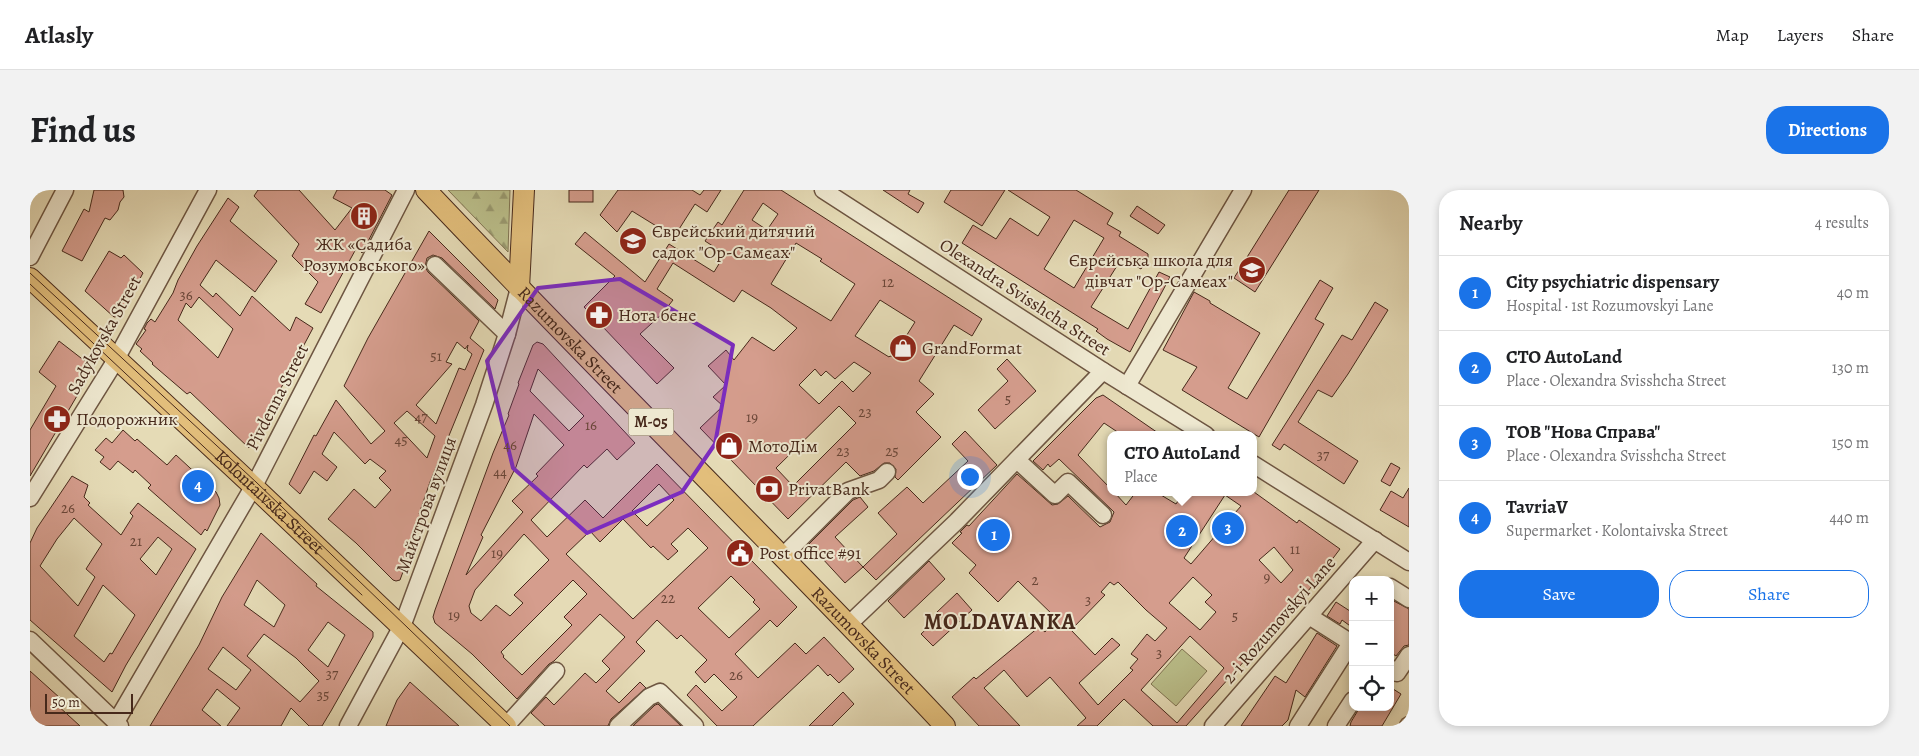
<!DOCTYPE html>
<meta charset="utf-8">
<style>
:root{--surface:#fff;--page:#f2f2f2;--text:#202124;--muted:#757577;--line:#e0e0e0;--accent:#1a73e8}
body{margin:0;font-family:Alegreya,serif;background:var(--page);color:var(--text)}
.controls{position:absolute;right:15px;bottom:15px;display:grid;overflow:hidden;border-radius:10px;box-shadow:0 2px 8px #0003}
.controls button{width:45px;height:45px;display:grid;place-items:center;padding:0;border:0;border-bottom:1px solid var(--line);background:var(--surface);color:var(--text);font:25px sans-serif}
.scale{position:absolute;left:15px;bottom:12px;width:88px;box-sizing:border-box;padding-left:5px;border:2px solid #47291b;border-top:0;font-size:14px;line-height:18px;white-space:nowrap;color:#47291b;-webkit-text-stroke:4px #eee8d0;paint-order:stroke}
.you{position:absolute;left:939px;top:286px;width:18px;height:18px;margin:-12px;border:4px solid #fff;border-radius:50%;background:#1a73e8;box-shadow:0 0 0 8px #1a73e833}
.badge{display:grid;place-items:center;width:32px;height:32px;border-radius:50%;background:var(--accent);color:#fff;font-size:16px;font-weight:700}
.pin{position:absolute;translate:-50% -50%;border:2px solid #fff;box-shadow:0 1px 5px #0006}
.popup{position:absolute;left:1077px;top:241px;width:150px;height:65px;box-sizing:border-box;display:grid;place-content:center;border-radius:10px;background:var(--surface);filter:drop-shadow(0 1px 4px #0005);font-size:16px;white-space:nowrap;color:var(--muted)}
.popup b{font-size:19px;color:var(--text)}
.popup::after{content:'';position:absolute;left:50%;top:100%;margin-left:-10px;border:10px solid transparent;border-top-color:var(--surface)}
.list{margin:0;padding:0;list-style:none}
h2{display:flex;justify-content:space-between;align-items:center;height:65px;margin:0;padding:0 20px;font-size:21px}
h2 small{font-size:16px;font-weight:400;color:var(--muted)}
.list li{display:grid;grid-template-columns:32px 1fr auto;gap:15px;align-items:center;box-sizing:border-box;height:75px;padding:0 20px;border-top:1px solid var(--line)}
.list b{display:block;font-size:19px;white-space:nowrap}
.list p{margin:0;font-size:16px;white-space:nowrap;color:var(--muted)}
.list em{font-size:16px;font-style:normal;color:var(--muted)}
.actions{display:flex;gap:10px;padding:15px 20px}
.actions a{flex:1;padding:11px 0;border:1px solid var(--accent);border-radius:20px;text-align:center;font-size:18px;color:var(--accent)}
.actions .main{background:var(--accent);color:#fff}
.icon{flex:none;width:28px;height:28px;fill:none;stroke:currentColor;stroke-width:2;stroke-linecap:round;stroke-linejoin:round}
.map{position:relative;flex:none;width:1379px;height:536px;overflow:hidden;border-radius:20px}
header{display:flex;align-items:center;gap:30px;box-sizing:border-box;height:70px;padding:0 25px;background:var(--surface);border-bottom:1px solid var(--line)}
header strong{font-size:24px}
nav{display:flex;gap:28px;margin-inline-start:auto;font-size:18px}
.intro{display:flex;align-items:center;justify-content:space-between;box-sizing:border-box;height:120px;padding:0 30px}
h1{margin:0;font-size:35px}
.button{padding:12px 22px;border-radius:20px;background:var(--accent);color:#fff;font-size:18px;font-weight:700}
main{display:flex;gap:30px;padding:0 30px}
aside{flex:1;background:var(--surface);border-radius:20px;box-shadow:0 2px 8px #0003}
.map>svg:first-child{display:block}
.forest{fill:url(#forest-firs);stroke:#807452}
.pitch{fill:#babe8a;stroke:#807452}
.building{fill:#d59d8d;stroke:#47291b;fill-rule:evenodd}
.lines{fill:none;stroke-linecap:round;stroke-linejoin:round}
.minor-casing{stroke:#6e5642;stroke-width:19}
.major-casing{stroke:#47291b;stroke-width:22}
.minor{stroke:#eee8d0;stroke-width:16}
.major{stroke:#e2be7b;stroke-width:20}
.tram{stroke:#47291b;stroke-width:1}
.marked{fill:#7b2cbf;fill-opacity:0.2;stroke:#7b2cbf;stroke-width:4;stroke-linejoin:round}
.labels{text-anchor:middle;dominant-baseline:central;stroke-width:4;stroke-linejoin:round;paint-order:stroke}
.number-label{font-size:15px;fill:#6a4638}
.shield{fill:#eee8d0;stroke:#796251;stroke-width:1}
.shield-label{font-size:16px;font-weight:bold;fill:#47291b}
.poi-label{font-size:18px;fill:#47291b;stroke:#eee8d0;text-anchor:start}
.street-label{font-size:18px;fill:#47291b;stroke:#eee8d0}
.district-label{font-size:22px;font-weight:bold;letter-spacing:1px;fill:#47291b;stroke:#eee8d0}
</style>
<header>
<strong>Atlasly</strong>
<nav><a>Map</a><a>Layers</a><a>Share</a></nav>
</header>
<div class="intro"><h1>Find us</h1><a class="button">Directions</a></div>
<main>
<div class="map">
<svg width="1379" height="536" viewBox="0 0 1379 536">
<defs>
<pattern id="forest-firs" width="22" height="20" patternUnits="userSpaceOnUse" patternTransform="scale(1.25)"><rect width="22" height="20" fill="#babe8a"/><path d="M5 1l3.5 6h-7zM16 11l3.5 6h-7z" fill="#999a70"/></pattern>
</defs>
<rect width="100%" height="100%" fill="#e5dbb6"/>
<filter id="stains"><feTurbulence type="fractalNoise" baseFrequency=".004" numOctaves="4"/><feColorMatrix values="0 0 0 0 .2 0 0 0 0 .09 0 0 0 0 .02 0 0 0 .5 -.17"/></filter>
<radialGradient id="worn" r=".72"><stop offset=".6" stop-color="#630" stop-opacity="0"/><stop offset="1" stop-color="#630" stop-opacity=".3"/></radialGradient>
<path class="forest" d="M418 0H480L478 62Z"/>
<path class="pitch" d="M1152 459 1177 481 1146 516 1121 494Z"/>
<g class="building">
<path d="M64 0H93L94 7 90 12 88 20 80 30 75 28 52 71 32 61 54 19 59 22Z"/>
<path d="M228 0H269L305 40 322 18 303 8 307 0H355L362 5 332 63 327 57 291 123 275 114 288 92 262 66 269 54 224 6Z"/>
<rect x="539" y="0" width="24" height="12"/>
<path d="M588 0H662L670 5 674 0H691L677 22 665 14 644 47 602 21 587 42 570 25Z"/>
<path d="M714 0H751L952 129 942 146 924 135 889 191 904 204 886 222 911 247 868 290 865 287 866 279 860 273H854L844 281 830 286 816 272 758 329 670 238 693 216 683 207 696 195 678 176 696 160 704 170 722 147 744 161 767 138 741 118 712 100 704 112 643 73 627 99 643 110 632 124 610 144 644 178 627 194 554 117 585 86 545 54 555 42 615 92 639 54 684 82 695 64 675 51 688 32 692 35ZM733 13 748 24 737 40 722 30ZM766 53 792 69 790 71 825 94 801 131 741 94ZM850 110 885 132 863 167 860 166 859 167 825 146ZM824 172 841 183 823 202 812 191 789 214 769 195 785 179 791 186 796 181 805 189ZM809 216 826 233 763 296 746 278Z"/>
<path d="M853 0H880L878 4 894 13 888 23Z"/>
<path d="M921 0H975L952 36 914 12Z"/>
<path d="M978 0H1046L1083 23 1077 34 1091 42 1089 46 1118 64V68L1111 79 1092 68 1061 117 1098 139 1129 82 1140 87 1100 162 1077 149 1066 141 1068 139 932 53 943 35 966 49 980 28 1008 46 1020 27ZM1044 30 1074 48 1044 98 1014 79Z"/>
<path d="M1259 0H1289L1225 102 1204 88Z"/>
<path d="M198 8 209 17 200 31 247 71 225 102 186 70 170 95 183 107 186 103 210 126 222 106 260 141 266 127 283 138 219 258 160 202 157 204 122 174 123 173 110 161 112 159 106 154 116 140 114 139 117 133 121 129 125 132 143 103 148 90 167 56ZM169 107 203 139 188 168 148 130 156 113 161 118Z"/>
<path d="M1107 16 1135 35 1128 44 1100 26Z"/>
<path d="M399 41 468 110 465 119 412 68 403 65 397 68 395 77 398 82 449 131 440 148 454 160 400 292 389 324 393 327 370 390 366 391 363 390 326 353 298 329 324 299 345 318 361 300 349 288 356 281 340 269 335 274 304 242 292 264 307 277 297 291 284 281 270 304 259 294 284 245 286 246 306 210 341 254 355 241 314 196 338 148ZM427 152 435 159 438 155 437 160 442 164 435 180 429 178 406 234 386 215 422 174 416 172ZM377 221 405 246 397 268 364 233Z"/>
<path d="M79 61 91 68 94 65 113 83 90 126 84 127 55 101Z"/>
<path d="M1290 90 1303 98 1285 129 1294 134 1229 247 1152 200 1167 177 1133 160 1164 102 1180 111V113L1230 143 1198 198 1217 209Z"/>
<path d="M1345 112 1358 120 1318 184 1302 207 1288 200 1268 232 1328 271 1314 294 1254 254 1250 260 1242 255 1312 145 1322 150Z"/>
<path d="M29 151 60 175 61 182 0 286V240L26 196 9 182Z"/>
<path d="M507 152 513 154 605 253 587 270 577 259 557 278 554 275 501 330 517 347 555 310 573 328 627 274 767 417 747 437 740 430 705 464 728 488 765 453 776 464 794 447 824 479 809 493 800 484 798 486 788 475 723 536H687L657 505 666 495 692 521 707 507 684 484 675 493 665 482 677 470 651 445 647 449 627 430 606 452 615 461 576 501 589 513 610 492 616 498 581 529 578 536H515L501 523 516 507 524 515 555 483 566 493 580 479 572 471 595 447 570 424 524 471 519 474 487 509 442 464 405 433 403 427 405 420 463 263 479 225 478 224 489 194 488 193 503 155ZM508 179 554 226 539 241 500 201ZM504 224 534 255 506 284 508 286 482 311 493 322 436 385 453 347 451 345 486 277ZM629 294 644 310 617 336 602 321ZM593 329 621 358 623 356 638 370 648 361 641 354 658 338 678 358 603 429 536 364 560 341 570 352ZM494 344 519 370 484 405 493 413 480 426 466 415 451 431 441 423 439 416 445 400ZM701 386 725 410 723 412 730 419 699 448 668 418ZM543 390 557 404 534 427 542 435 492 485 473 467 474 466 471 462Z"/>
<path d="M977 169 1006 201 965 239 948 220 978 191 967 179Z"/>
<path d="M1073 205 1131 245H1092L1074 233 1048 265 1081 299V302H1084L1096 315 1106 302H1126L1146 314 1154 302H1224L1267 333 1269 330 1310 359 1272 409 1214 466 1217 468 1156 536H1123L1094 509 1067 536H1047L1056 528 1020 487 997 507 974 480 954 498 990 536H949L922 507 944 487 946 489 1009 437 1015 442 1027 429 988 391 968 412 939 383 946 375 922 353 932 343 930 342 937 335 939 336 987 284 1022 315 1028 314 1038 306 1070 337 1080 332 1084 322 1029 269 1020 277 1018 274 1013 280 1003 271 1066 208ZM1195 305 1211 316 1161 374 1154 368ZM1244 357 1263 380 1251 393 1229 370ZM1163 387 1182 405 1175 412 1186 422 1170 440 1139 413ZM1080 392 1084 395 1088 392 1116 420 1137 438 1125 451 1117 444 1101 464 1108 469 1100 478 1103 480 1068 515 1049 493 1090 455 1082 448 1065 465 1041 440 1075 405 1071 402ZM1160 446 1194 478 1147 533 1111 500Z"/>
<path d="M93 240 105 251 107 249 137 275 146 265 186 302 189 308 190 315 177 341 175 339 171 345 118 298 121 295 105 280 103 283 88 271 80 280 70 272 74 267 65 260 76 248 82 253Z"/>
<path d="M935 241 967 275 846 390 833 377 867 344 848 323 877 297 893 313 938 271 922 254Z"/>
<path d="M1361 273 1370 278 1360 296 1351 291Z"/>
<path d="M42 286 58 295 54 307 60 313 58 315 91 345 103 326 100 323 108 313 166 359 96 475 82 502 0 430V353L7 338ZM44 328 72 354 56 379 65 387 48 416 10 376 27 349ZM128 347 142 359 126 385 110 369ZM73 395 105 425 82 464 80 463 74 472 44 446Z"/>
<path d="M1379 298V337L1350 320 1361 301 1373 308Z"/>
<path d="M830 307 838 317 805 347 833 377 815 393 779 354 823 310Z"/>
<path d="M231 343 287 394 286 396 343 442V447L301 521 292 536H279L261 518 251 536H197L210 518 187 499 172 520 191 536H120L169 455 192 407ZM227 390 255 415 244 437 214 415ZM298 432 315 445 298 477 278 460ZM234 444 266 468 289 491 270 512 217 466ZM193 457 221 480 206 500 178 479Z"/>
<path d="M899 371 915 389 874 428 858 411Z"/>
<path d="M927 403 942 420 903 456 891 444 910 426 906 423Z"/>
<path d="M1360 409 1379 419V455L1374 456 1366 466 1360 462Z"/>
<path d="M1306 412 1323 423V438L1312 430 1310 434 1297 426Z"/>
<path d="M1287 443 1307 456 1275 507 1266 500 1258 530 1252 536H1211L1245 486 1256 493Z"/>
<path d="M0 481 30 508 25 513 50 536H0Z"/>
<path d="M380 492 429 536H356L367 510Z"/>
<path d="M1360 497 1371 504 1352 536H1320L1321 532 1330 517H1360Z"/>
<path d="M813 502 824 514 802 536H779Z"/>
<path d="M628 514 651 536H603L625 515Z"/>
</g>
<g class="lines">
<g class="minor-casing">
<g id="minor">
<path d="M793 0 1073 181 1176 245"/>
<path d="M0 67 35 0"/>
<path d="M405 75 477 144"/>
<path d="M1097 196 1213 0"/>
<path d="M987 270 1025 305 1038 292 1073 325"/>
<path d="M1223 274 1379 372"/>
<path d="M0 308 84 173 178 0"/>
<path d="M753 366 818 301 849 290 857 282"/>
<path d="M1360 397 1379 409"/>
<path d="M1279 426 1323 454"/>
<path d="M819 434 927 331 1073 181"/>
<path d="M0 450 90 536"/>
<path d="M1360 478 1367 483 1379 465"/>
<path d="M86 532 226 292 376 0"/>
<path d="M318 536 373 434 454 215 477 144 489 98"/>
<path d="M476 536 526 481"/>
<path d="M588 536 619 507 630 502 665 536"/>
<path d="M1183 536 1345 350"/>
<path d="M1268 536 1321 453"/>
<path d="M1306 536 1323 510"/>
<path d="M1378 536 1379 535"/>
</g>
</g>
<g class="major-casing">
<g id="major">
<path id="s1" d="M396 0C567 181 745 355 915 536"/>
<path id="s2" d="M0 88 223 296 476 536"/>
<path d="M489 98 494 0"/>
</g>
</g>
<use href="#minor" class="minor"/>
<use href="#major" class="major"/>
<g class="tram">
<path d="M0 83 226 292 480 536"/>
<path d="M0 94 332 405"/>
</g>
</g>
<path class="marked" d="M590 89 703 155 685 254 652 302 557 343 483 278 457 171 508 98Z"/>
<defs>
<g id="building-disc" transform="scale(1.4375)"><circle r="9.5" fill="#8f2418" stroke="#eee8d0"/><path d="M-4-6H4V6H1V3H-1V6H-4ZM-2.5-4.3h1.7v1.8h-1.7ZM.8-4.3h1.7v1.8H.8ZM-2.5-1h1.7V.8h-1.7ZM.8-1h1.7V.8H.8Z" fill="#fff"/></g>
<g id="school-disc" transform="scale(1.4375)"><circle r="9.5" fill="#8f2418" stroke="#eee8d0"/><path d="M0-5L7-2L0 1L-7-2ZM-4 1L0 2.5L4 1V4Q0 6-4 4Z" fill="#fff"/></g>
<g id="pharmacy-disc" transform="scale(1.4375)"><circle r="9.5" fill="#8f2418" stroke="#eee8d0"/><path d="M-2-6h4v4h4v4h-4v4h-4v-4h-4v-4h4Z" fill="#fff"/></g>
<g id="shop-disc" transform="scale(1.4375)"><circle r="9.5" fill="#8f2418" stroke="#eee8d0"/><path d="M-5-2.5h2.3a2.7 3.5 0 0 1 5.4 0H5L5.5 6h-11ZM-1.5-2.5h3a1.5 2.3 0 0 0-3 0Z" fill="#fff"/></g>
<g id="bank-disc" transform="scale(1.4375)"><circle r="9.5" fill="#8f2418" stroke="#eee8d0"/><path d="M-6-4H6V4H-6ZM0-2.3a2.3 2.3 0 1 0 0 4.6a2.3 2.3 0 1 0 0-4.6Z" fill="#fff"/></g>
<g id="civic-disc" transform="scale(1.4375)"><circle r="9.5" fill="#8f2418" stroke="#eee8d0"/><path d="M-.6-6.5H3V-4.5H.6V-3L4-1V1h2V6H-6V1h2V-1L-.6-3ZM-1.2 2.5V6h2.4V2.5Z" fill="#fff"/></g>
</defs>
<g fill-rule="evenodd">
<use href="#building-disc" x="334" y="26"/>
<use href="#school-disc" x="603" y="51"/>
<use href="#school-disc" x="1222" y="80"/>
<use href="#pharmacy-disc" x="569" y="125"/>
<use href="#shop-disc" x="873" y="158"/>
<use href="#pharmacy-disc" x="27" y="229"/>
<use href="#shop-disc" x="699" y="256"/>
<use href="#bank-disc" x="739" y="299"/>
<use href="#civic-disc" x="710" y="363"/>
</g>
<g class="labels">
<g class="number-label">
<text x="858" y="92">12</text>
<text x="156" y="105">36</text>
<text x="406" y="166">51</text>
<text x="978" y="209">5</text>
<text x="835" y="222">23</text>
<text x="391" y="227">47</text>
<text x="722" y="227">19</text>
<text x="561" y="235">16</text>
<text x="371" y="250">45</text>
<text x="480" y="255">46</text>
<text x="813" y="261">23</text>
<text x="862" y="261">25</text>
<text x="1293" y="265">37</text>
<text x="470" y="282">44</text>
<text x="38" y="318">26</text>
<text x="106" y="351">21</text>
<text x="1265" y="359">11</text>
<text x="467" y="363">19</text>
<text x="1237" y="387">9</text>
<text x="1005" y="390">2</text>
<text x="638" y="408">22</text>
<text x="1058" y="410">3</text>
<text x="424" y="425">19</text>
<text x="1205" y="426">5</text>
<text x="1129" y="463">3</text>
<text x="302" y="484">37</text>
<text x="706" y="485">26</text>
<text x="293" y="505">35</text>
</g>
<rect class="shield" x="598.5" y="218.5" width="45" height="27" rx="4"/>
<g class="shield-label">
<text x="621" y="232">М-05</text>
</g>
<g class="poi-label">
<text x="622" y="41">Єврейський дитячий<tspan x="622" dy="21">садок "Ор-Самєах"</tspan></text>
<text x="334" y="54" text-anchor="middle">ЖК «Садиба<tspan x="334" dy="21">Розумовського»</tspan></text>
<text x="1203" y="70" text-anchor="end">Єврейська школа для<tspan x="1203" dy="21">дівчат "Ор-Самєах"</tspan></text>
<text x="588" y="125">Нота бене</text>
<text x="892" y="158">GrandFormat</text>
<text x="46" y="229">Подорожник</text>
<text x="718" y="256">МотоДім</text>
<text x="758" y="299">PrivatBank</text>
<text x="729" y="363">Post office #91</text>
</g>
<g class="street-label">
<text transform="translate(995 107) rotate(33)">Olexandra Svisshcha Street</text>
<text transform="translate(74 145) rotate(-61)">Sadykovska Street</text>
<text stroke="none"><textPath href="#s1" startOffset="208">Razumovska Street</textPath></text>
<text transform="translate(247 207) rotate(-63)">Pivdenna Street</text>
<text stroke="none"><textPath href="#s2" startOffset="328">Kolontaivska Street</textPath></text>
<text transform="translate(396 315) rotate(-70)">Майстрова вулиця</text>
<text transform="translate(1249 430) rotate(-49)">2-i Rozumovskyi Lane</text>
<text stroke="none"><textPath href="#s1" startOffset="628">Razumovska Street</textPath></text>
</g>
<g class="district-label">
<text x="970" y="432">MOLDAVANKA</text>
</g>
</g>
<rect width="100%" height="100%" filter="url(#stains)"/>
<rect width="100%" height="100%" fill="url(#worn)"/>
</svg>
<div class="controls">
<button>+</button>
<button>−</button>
<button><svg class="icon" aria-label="locate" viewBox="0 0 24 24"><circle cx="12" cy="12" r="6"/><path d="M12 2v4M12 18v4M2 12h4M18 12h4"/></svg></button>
</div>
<div class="scale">50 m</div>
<div class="you"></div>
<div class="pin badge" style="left:964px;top:345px">1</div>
<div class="pin badge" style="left:1152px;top:341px">2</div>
<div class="popup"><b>СТО AutoLand</b>Place</div>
<div class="pin badge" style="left:1198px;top:338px">3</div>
<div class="pin badge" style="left:168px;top:296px">4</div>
</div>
<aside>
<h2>Nearby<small>4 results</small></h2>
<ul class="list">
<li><span class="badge">1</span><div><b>City psychiatric dispensary</b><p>Hospital · 1st Rozumovskyi Lane</p></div><em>40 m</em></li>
<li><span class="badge">2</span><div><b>СТО AutoLand</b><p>Place · Olexandra Svisshcha Street</p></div><em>130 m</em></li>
<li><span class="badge">3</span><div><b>ТОВ &quot;Нова Справа&quot;</b><p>Place · Olexandra Svisshcha Street</p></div><em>150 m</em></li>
<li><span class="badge">4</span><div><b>TavriaV</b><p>Supermarket · Kolontaivska Street</p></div><em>440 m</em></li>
</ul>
<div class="actions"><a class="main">Save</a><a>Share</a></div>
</aside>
</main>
